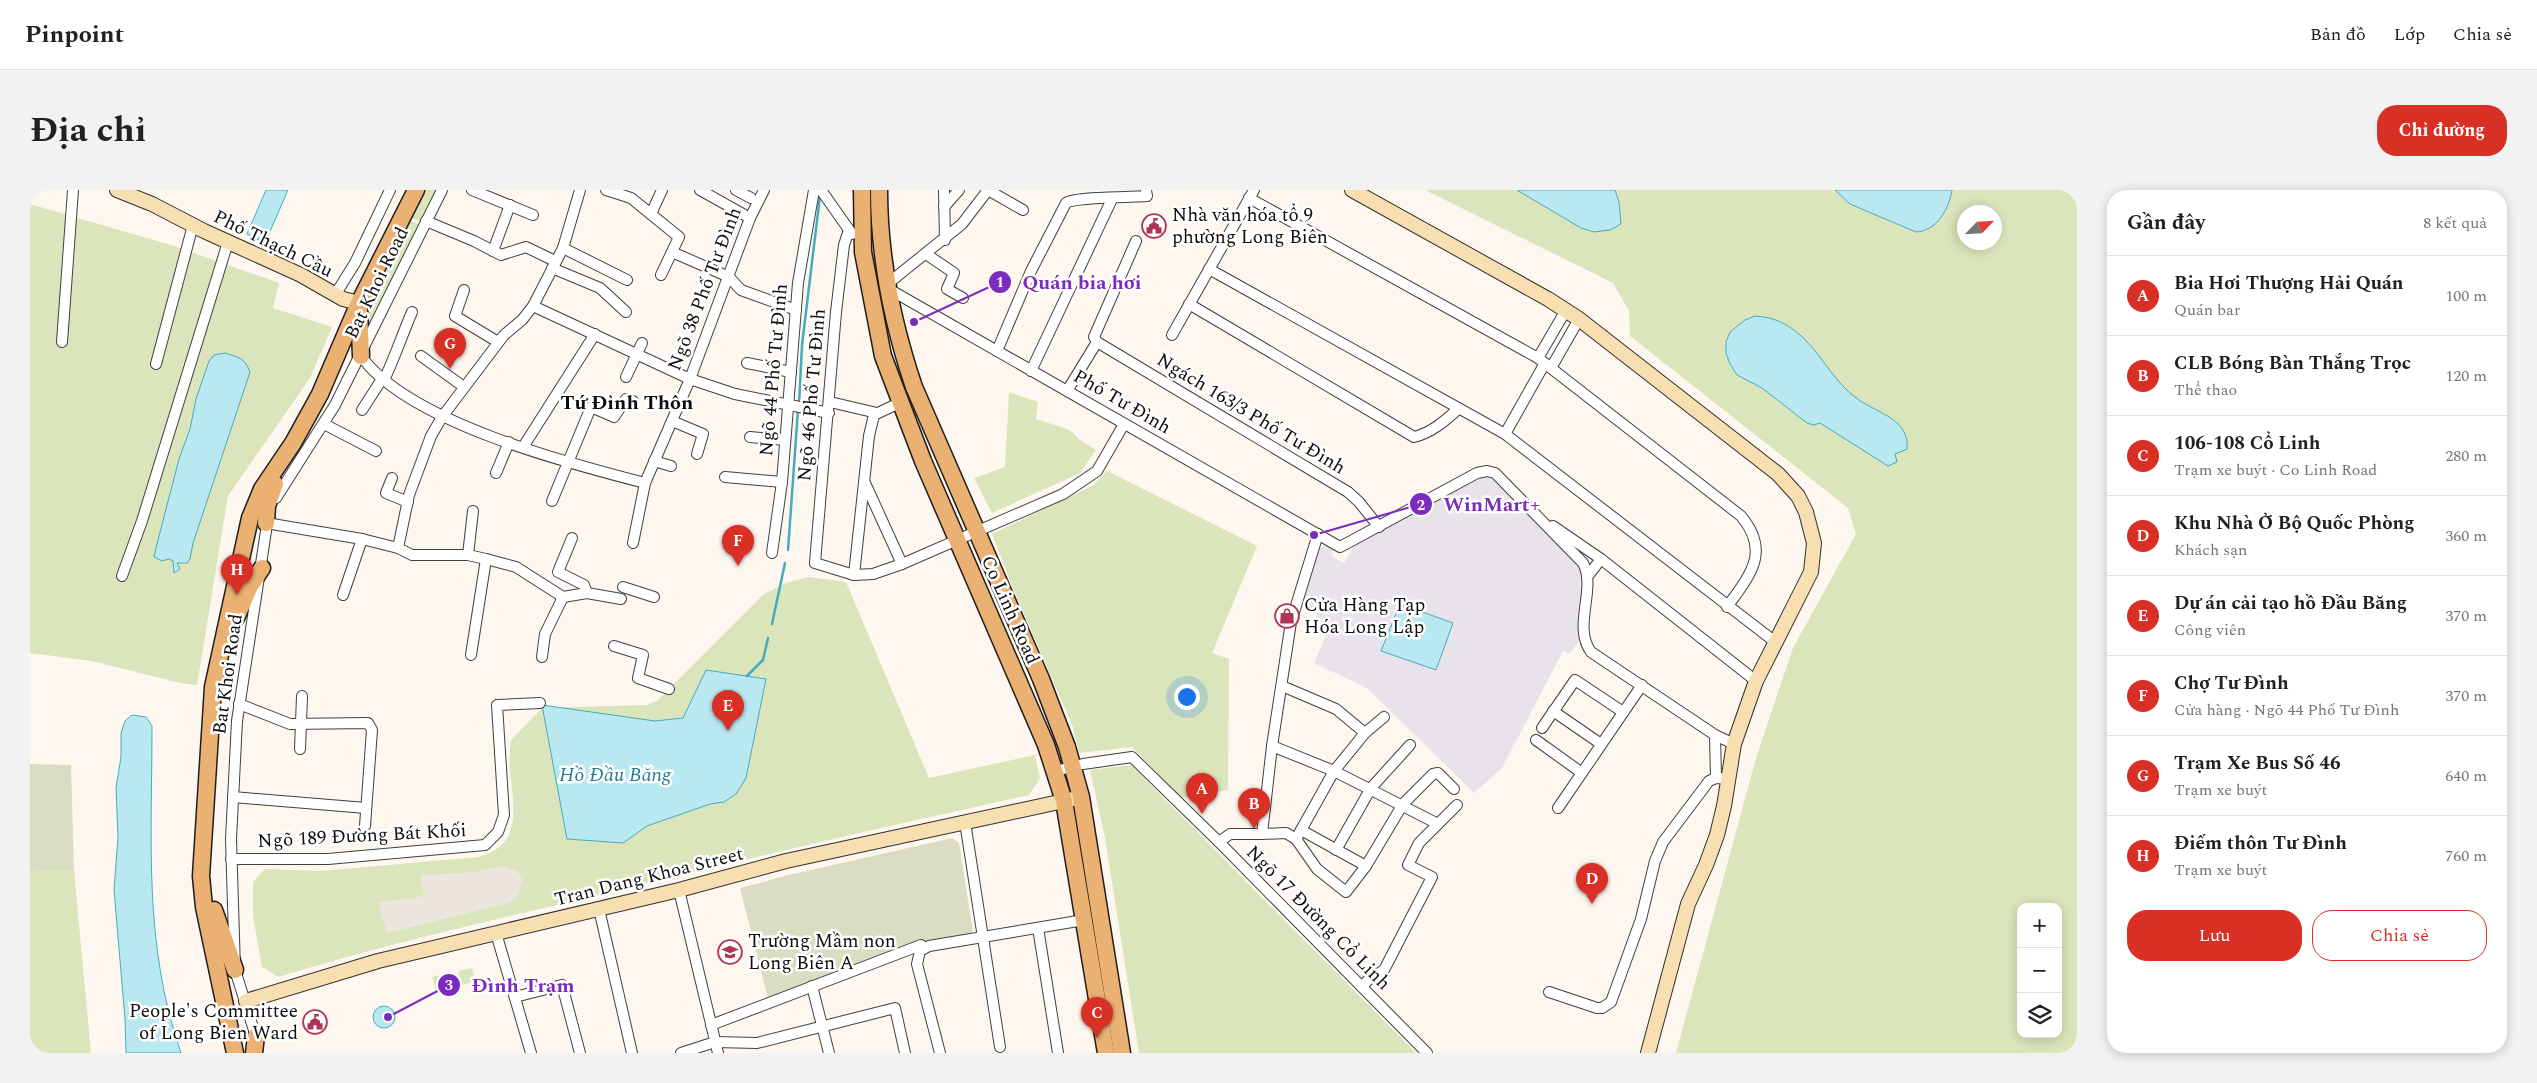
<!DOCTYPE html>
<html lang="vi">
<meta charset="utf-8">
<style>
:root{--surface:#fff;--page:#f2f2f2;--text:#202124;--muted:#757577;--line:#e0e0e0;--accent:#d93025}
body{margin:0;font-family:Spectral,serif;background:var(--page);color:var(--text)}
.controls{position:absolute;right:15px;bottom:15px;display:grid;overflow:hidden;border-radius:10px;box-shadow:0 2px 12px #0003}
.controls button{width:45px;height:45px;display:grid;place-items:center;padding:0;border:0;border-bottom:1px solid var(--line);background:var(--surface);color:var(--text);font:25px sans-serif}
.compass{position:absolute;left:1927px;top:15px;width:45px;height:45px;border-radius:50%;background:var(--surface);box-shadow:0 2px 12px #0003;rotate:65deg}
.you{position:absolute;left:1156px;top:506px;width:18px;height:18px;margin:-12px;border:4px solid #fff;border-radius:50%;background:#1a73e8;box-shadow:0 0 0 8px #1a73e833}
.badge{display:grid;place-items:center;width:32px;height:32px;border-radius:50%;background:var(--accent);color:#fff;font-size:16px;font-weight:700}
.pin{position:absolute;translate:-50% -41px;filter:drop-shadow(0 1px 2px #0008)}
.pin::after{content:'';position:absolute;top:26px;width:18px;height:15px;background:inherit;clip-path:polygon(0 0,100% 0,50% 100%)}
.list{margin:0;padding:0;list-style:none}
h2{display:flex;justify-content:space-between;align-items:center;height:65px;margin:0;padding:0 20px;font-size:21px}
h2 small{font-size:16px;font-weight:400;color:var(--muted)}
.list li{display:grid;grid-template-columns:32px 1fr auto;gap:15px;align-items:center;box-sizing:border-box;height:80px;padding:0 20px;border-top:1px solid var(--line)}
.list b{display:block;font-size:19px;white-space:nowrap}
.list p{margin:0;font-size:16px;white-space:nowrap;color:var(--muted)}
.list em{font-size:16px;font-style:normal;color:var(--muted)}
.actions{display:flex;gap:10px;padding:15px 20px}
.actions a{flex:1;padding:11px 0;border:1px solid var(--accent);border-radius:20px;text-align:center;font-size:18px;color:var(--accent)}
.actions .main{background:var(--accent);color:#fff}
.icon{flex:none;width:28px;height:28px;fill:none;stroke:currentColor;stroke-width:2;stroke-linecap:round;stroke-linejoin:round}
.map{position:relative;flex:none;width:2047px;height:863px;overflow:hidden;border-radius:20px}
header{display:flex;align-items:center;gap:30px;box-sizing:border-box;height:70px;padding:0 25px;background:var(--surface);border-bottom:1px solid var(--line)}
header strong{font-size:24px}
nav{display:flex;gap:28px;margin-inline-start:auto;font-size:18px}
.intro{display:flex;align-items:center;justify-content:space-between;box-sizing:border-box;height:120px;padding:0 30px}
h1{margin:0;font-size:35px}
.button{padding:12px 22px;border-radius:20px;background:var(--accent);color:#fff;font-size:18px;font-weight:700}
main{display:flex;gap:30px;padding:0 30px}
aside{flex:1;background:var(--surface);border-radius:20px;box-shadow:0 2px 12px #0003}
.map>svg:first-child{display:block}
.industrial{fill:#e8e3eb}
.green{fill:#dae5bc;fill-rule:evenodd}
.cemetery{fill:#dbddc2}
.plaza{fill:#ede6df}
.water{fill:#b9e8f0;stroke:#47abbf}
.lines{fill:none;stroke-linecap:round;stroke-linejoin:round}
.stream{stroke:#47abbf;stroke-width:2.5}
.street-casing{stroke:#404040;stroke-width:12}
.secondary-casing{stroke:#2f2f2f;stroke-width:16}
.primary-casing{stroke:#1e1e1e;stroke-width:19}
.street{stroke:#fff;stroke-width:10}
.secondary{stroke:#f7dfb1;stroke-width:14}
.primary{stroke:#eab172;stroke-width:16}
.labels{text-anchor:middle;dominant-baseline:central;stroke-width:5;stroke-linejoin:round;paint-order:stroke}
.poi-label{font-size:19px;fill:#0d0d0d;stroke:#fff;text-anchor:start}
.street-label{font-size:19px;fill:#0d0d0d;stroke:#fff}
.neighbourhood-label{font-size:20px;font-weight:bold;fill:#0d0d0d;stroke:#fff}
.water-label{font-size:20px;font-style:italic;fill:#237c92;stroke:#fff}
.leader{fill:none;stroke:#7b2cbf;stroke-width:2}
.callout-dot{fill:#7b2cbf;stroke:#fff;stroke-width:2}
.mark-label{font-size:15px;text-anchor:middle;font-weight:bold;fill:#fff}
.callout-label{font-size:20px;text-anchor:middle;font-weight:bold;fill:#7b2cbf;stroke:#fff;stroke-width:5;stroke-linejoin:round;paint-order:stroke}
</style>
<header>
<strong>Pinpoint</strong>
<nav><a>Bản đồ</a><a>Lớp</a><a>Chia sẻ</a></nav>
</header>
<div class="intro"><h1>Địa chỉ</h1><a class="button">Chỉ đường</a></div>
<main>
<div class="map">
<svg width="2047" height="863" viewBox="0 0 2047 863">
<rect width="100%" height="100%" fill="#fdf7ef"/>
<path class="industrial" d="M1456 286 1466 289 1553 378V445L1540 464 1533 461 1472 578 1444 603 1337 498 1284 473 1300 436 1285 429 1289 421 1269 413 1289 358 1294 356 1305 358 1302 364 1304 368 1314 373 1325 354 1447 288Z"/>
<g class="green">
<path d="M391 0H407L392 33 377 25Z"/>
<path d="M1395 0H2047V863H1646L1726 568 1763 458 1826 344 1818 318 1600 146 1599 121 1583 93ZM1934 22H1964V52H1934ZM1991 717H2028V844H1991Z"/>
<path d="M0 14 144 56 249 93 243 118 302 137 280 188 198 306 167 495 150 493 62 471 0 463Z"/>
<path d="M376 29 391 35 334 156 337 112Z"/>
<path d="M979 202 1008 212 1006 229 1040 240 1051 251 1066 260 1050 283 962 323 944 288 975 277Z"/>
<path d="M1077 281 1227 356 1182 463 1199 469 1198 600 1152 608 1102 557 1049 563 1043 537 985 403 962 344 1064 295Z"/>
<path d="M779 387 816 392 899 588 1005 565 1010 588 999 605C880 631 762 658 643 687 511 720 378 747 248 787L232 777 223 726V692L235 679 290 681 448 667C509 652 470 587 482 549L512 518 617 515 627 511 733 405 756 393Z"/>
<path d="M1101 575 1386 863H1109L1075 648 1060 580Z"/>
<path d="M44 680 61 863H0V681Z"/>
<path d="M442 778 445 791 432 795 428 781Z"/>
<path d="M416 784 419 798 406 801 402 787Z"/>
</g>
<g class="cemetery">
<path d="M0 574 41 575 44 680 0 681Z"/>
<path d="M922 648 929 653 943 742 738 808 710 698 759 685Z"/>
</g>
<path class="plaza" d="M473 676 488 682 492 690 488 705 482 712 357 743 349 713 394 706 391 685 445 682Z"/>
<g class="water">
<path d="M236 0H258L235 53 217 44Z"/>
<path d="M1487 0H1585L1589 12 1591 34 1580 40 1564 42 1551 38Z"/>
<path d="M1805 0H1922C1919 19 1907 41 1886 42L1820 14Z"/>
<path d="M1725 126C1740 127 1752 131 1764 140 1790 159 1802 192 1829 210 1848 223 1880 230 1877 259L1865 264 1867 272 1858 276 1790 233 1783 235 1777 233 1732 198 1707 185 1700 174 1696 163V152L1700 142 1715 130Z"/>
<path d="M195 163C208 167 215 168 220 182L163 353 160 369 157 373H147L150 379 144 383 143 371 139 369 132 371 124 367 126 358 149 269 160 239 166 209 179 171 184 165Z"/>
<path d="M1370 414 1423 433 1406 480 1351 461Z"/>
<path d="M676 480 736 489 716 588 706 604 694 612 680 614 617 636 593 653 537 649 512 515 625 531 653 528Z"/>
<path d="M102 525 116 527 122 536C122 650 113 753 151 863H96L95 829 84 700 88 647 86 598 91 567V543L95 531Z"/>
<circle cx="354" cy="827" r="11"/>
</g>
<g class="lines">
<g class="stream">
<path d="M769 215 772 155 790 6"/>
<path d="M758 360 768 220"/>
<path d="M742 434 755 373"/>
<path d="M717 486 733 470 738 448"/>
</g>
<g class="street-casing">
<g id="street">
<path d="M442 0 503 25"/>
<path d="M576 0 601 8 649 47 631 85"/>
<path d="M670 0 720 28"/>
<path d="M706 0 721 8"/>
<path d="M791 0 822 44"/>
<path d="M914 0 915 50"/>
<path d="M958 0 993 20"/>
<path d="M1219 8 1508 168 1711 326C1741 362 1720 385 1697 417"/>
<path d="M914 17 929 0"/>
<path d="M621 24 632 0"/>
<path d="M396 31 444 51 471 65 496 57 525 71"/>
<path d="M819 40 814 55 806 122 785 373 824 385 843 384 872 374 1033 304 1067 281 1094 234"/>
<path d="M533 58 597 90"/>
<path d="M463 61 480 15"/>
<path d="M642 62 699 87 711 100 766 120"/>
<path d="M896 64 924 83 917 99 933 108"/>
<path d="M522 78 570 98 596 122"/>
<path d="M1179 79 1475 244 1744 451"/>
<path d="M856 95 932 34 958 0"/>
<path d="M857 98 1310 357 1447 283 1457 281 1465 283 1553 373C1567 399 1542 436 1561 462L1685 545 1704 554"/>
<path d="M434 100 425 126 468 152"/>
<path d="M305 105 325 73 360 0"/>
<path d="M1159 114 1384 247C1401 243 1415 231 1428 219"/>
<path d="M503 116 660 189 705 204 799 223"/>
<path d="M1142 145 1224 0"/>
<path d="M32 152 43 0"/>
<path d="M1067 152 1318 302 1329 312 1349 337"/>
<path d="M1067 152 1064 147 1106 51"/>
<path d="M967 161 1001 81 1036 13C1044 7 1102 7 1117 6L1116 0"/>
<path d="M331 166C378 232 537 273 615 293"/>
<path d="M391 166 434 197"/>
<path d="M1508 168 1536 120"/>
<path d="M717 173 761 182"/>
<path d="M126 174 163 35"/>
<path d="M1521 178 1549 129"/>
<path d="M1001 181 1082 9"/>
<path d="M596 187 612 153"/>
<path d="M354 190C365 167 372 145 382 122"/>
<path d="M1037 201 1067 152"/>
<path d="M800 212 847 223"/>
<path d="M332 220 352 189"/>
<path d="M642 231 673 244 667 264"/>
<path d="M294 234 346 261"/>
<path d="M1475 244 1515 173"/>
<path d="M720 247 755 250"/>
<path d="M493 257 565 144"/>
<path d="M624 271 641 276"/>
<path d="M466 283 479 252"/>
<path d="M695 287 752 292"/>
<path d="M362 288 356 303 378 312"/>
<path d="M835 293 872 374"/>
<path d="M246 308 305 215 412 0"/>
<path d="M522 311 561 217 584 227 596 209 603 211"/>
<path d="M236 333 332 349 368 358 382 365H438L456 369 486 377 533 407 557 403 591 409"/>
<path d="M1523 336 1571 369 1726 491"/>
<path d="M542 348 528 382 554 395 557 403"/>
<path d="M603 353 615 293 660 189 720 28 734 0"/>
<path d="M368 358 379 305 401 246 412 227 474 145 492 130 503 116 533 58 550 0"/>
<path d="M742 363 752 292 768 93 784 0"/>
<path d="M438 365 443 321"/>
<path d="M824 385 839 246 844 225 869 213"/>
<path d="M92 386 112 331 198 52"/>
<path d="M1557 387 1571 369"/>
<path d="M593 397 624 407"/>
<path d="M313 405 332 349"/>
<path d="M584 456 613 465 608 488 639 499"/>
<path d="M441 465 456 369"/>
<path d="M512 467 515 444 533 407"/>
<path d="M1252 496 1306 519 1335 543 1304 581 1266 649"/>
<path d="M209 514 260 534 338 533 342 540 335 636"/>
<path d="M1523 521 1571 554"/>
<path d="M1512 538 1545 490 1593 522"/>
<path d="M1335 543 1354 527"/>
<path d="M1685 545 1686 588"/>
<path d="M1506 550 1552 583"/>
<path d="M1242 556 1304 581 1408 634"/>
<path d="M270 559 272 506"/>
<path d="M1026 581 1053 574 1102 567 1189 652 1397 863"/>
<path d="M203 607 336 618"/>
<path d="M1528 618 1612 495"/>
<path d="M935 632 970 857"/>
<path d="M1271 640 1336 676"/>
<path d="M1232 644 1256 643 1266 649 1287 679 1316 702 1336 676 1373 614 1403 584 1408 583 1424 599"/>
<path d="M1189 652 1200 644H1232L1242 556 1261 432 1288 344"/>
<path d="M1306 660 1341 598 1380 555"/>
<path d="M201 669H298L455 655 468 642 474 625 467 515 510 513"/>
<path d="M649 700 688 863"/>
<path d="M569 719 602 863"/>
<path d="M1008 738 1028 863"/>
<path d="M466 743 501 863"/>
<path d="M782 796 799 863"/>
<path d="M1332 797 1338 790 1354 780 1402 687 1378 675 1389 653 1427 615"/>
<path d="M1519 802 1567 818H1572L1581 812 1611 729 1625 671 1633 652 1679 591 1686 588 1699 589"/>
<path d="M485 807 532 795 550 863"/>
<path d="M681 835 891 755"/>
<path d="M227 850 205 780 201 649 207 531 238 328"/>
<path d="M651 863 685 852 727 853 865 818 875 863"/>
<path d="M910 863 887 774 890 761 899 756 1054 730"/>
</g>
</g>
<g class="secondary-casing">
<g id="secondary">
<path d="M87 0 122 14 174 41 271 85 313 109 329 113"/>
<path d="M1322 0 1518 109 1549 129 1748 284 1768 306 1776 322 1784 353 1781 382 1726 491 1704 554 1694 616 1687 645 1676 675 1658 714 1618 863"/>
<path d="M216 811 348 771 649 700 756 671 1043 609"/>
</g>
</g>
<g class="primary-casing">
<g id="primary">
<path d="M832 0 833 62 853 166 893 271 1016 555 1034 611 1076 863"/>
<path d="M849 0C849 69 862 132 884 197L1011 489 1037 557 1051 607 1092 863"/>
<path d="M329 118 331 166"/>
<path d="M236 333 237 316 245 294"/>
<path d="M206 428 220 396 232 378"/>
<path d="M184 720 205 780"/>
<path d="M205 863 174 717 171 686 183 497 220 328 232 299 263 253 290 204 329 113 386 0"/>
<path d="M224 863 226 846"/>
</g>
</g>
<use href="#street" class="street"/>
<use href="#secondary" class="secondary"/>
<use href="#primary" class="primary"/>
</g>
<defs>
<g id="civic-ring" transform="scale(1.25)"><circle r="9.5" fill="#fff" stroke="#af3456" stroke-width="1.5"/><path d="M-.6-6.5H3V-4.5H.6V-3L4-1V1h2V6H-6V1h2V-1L-.6-3ZM-1.2 2.5V6h2.4V2.5Z" fill="#af3456"/></g>
<g id="shop-ring" transform="scale(1.25)"><circle r="9.5" fill="#fff" stroke="#af3456" stroke-width="1.5"/><path d="M-5-2.5h2.3a2.7 3.5 0 0 1 5.4 0H5L5.5 6h-11ZM-1.5-2.5h3a1.5 2.3 0 0 0-3 0Z" fill="#af3456"/></g>
<g id="school-ring" transform="scale(1.25)"><circle r="9.5" fill="#fff" stroke="#af3456" stroke-width="1.5"/><path d="M0-5L7-2L0 1L-7-2ZM-4 1L0 2.5L4 1V4Q0 6-4 4Z" fill="#af3456"/></g>
</defs>
<g fill-rule="evenodd">
<use href="#civic-ring" x="1124" y="36"/>
<use href="#shop-ring" x="1257" y="426"/>
<use href="#school-ring" x="700" y="762"/>
<use href="#civic-ring" x="285" y="832"/>
</g>
<g class="labels">
<g class="poi-label">
<text x="1142" y="25">Nhà văn hóa tổ 9<tspan x="1142" dy="22">phường Long Biên</tspan></text>
<text x="1274" y="415">Cửa Hàng Tạp<tspan x="1274" dy="22">Hóa Long Lập</tspan></text>
<text x="718" y="751">Trường Mầm non<tspan x="718" dy="22">Long Biên A</tspan></text>
<text x="268" y="821" text-anchor="end">People's Committee<tspan x="268" dy="22">of Long Bien Ward</tspan></text>
</g>
<g class="street-label">
<text transform="translate(243 54) rotate(26)">Phố Thạch Cầu</text>
<text transform="translate(347 93) rotate(-64)">Bat Khoi Road</text>
<text transform="translate(675 99) rotate(-69)">Ngõ 38 Phố Tư Đình</text>
<text transform="translate(744 180) rotate(-85)">Ngõ 44 Phố Tư Đình</text>
<text transform="translate(782 205) rotate(-85)">Ngõ 46 Phố Tư Đình</text>
<text transform="translate(1092 212) rotate(30)">Phố Tư Đình</text>
<text transform="translate(1221 224) rotate(31)">Ngách 163/3 Phố Tư Đình</text>
<text transform="translate(980 420) rotate(66)">Co Linh Road</text>
<text transform="translate(198 484) rotate(-82)">Bat Khoi Road</text>
<text transform="translate(332 646) rotate(-3)">Ngõ 189 Đường Bát Khối</text>
<text transform="translate(619 687) rotate(-14)">Tran Dang Khoa Street</text>
<text transform="translate(1288 728) rotate(45)">Ngõ 17 Đường Cổ Linh</text>
</g>
<g class="neighbourhood-label">
<text x="597" y="213">Tứ Đỉnh Thôn</text>
</g>
<g class="water-label">
<text x="585" y="585">Hồ Đầu Băng</text>
</g>
</g>
<path class="leader" d="M884 132L970 92M1284 345L1391 314M358 827L419 795"/>
<g class="callout-dot">
<circle cx="884" cy="132" r="5"/>
<circle cx="1284" cy="345" r="5"/>
<circle cx="358" cy="827" r="5"/>
<circle cx="970" cy="92" r="12"/>
<circle cx="1391" cy="314" r="12"/>
<circle cx="419" cy="795" r="12"/>
</g>
<g class="mark-label">
<text x="970" y="97">1</text>
<text x="1391" y="320">2</text>
<text x="419" y="800">3</text>
</g>
<g class="callout-label">
<text x="1052" y="99">Quán bia hơi</text>
<text x="1462" y="321">WinMart+</text>
<text x="493" y="802">Đình Trạm</text>
</g>
</svg>
<div class="controls">
<button>+</button>
<button>−</button>
<button><svg class="icon" aria-label="layers" viewBox="0 0 24 24"><path d="M12 4l9 5-9 5-9-5zM3 14l9 5 9-5"/></svg></button>
</div>
<svg class="compass" viewBox="-18 -18 36 36"><path d="M0-13l5 13h-10z" fill="#e53935"/><path d="M0 13l5-13h-10z" fill="#757577"/></svg>
<div class="you"></div>
<div class="pin badge" style="left:1172px;top:624px">A</div>
<div class="pin badge" style="left:1224px;top:639px">B</div>
<div class="pin badge" style="left:1067px;top:848px">C</div>
<div class="pin badge" style="left:1562px;top:714px">D</div>
<div class="pin badge" style="left:698px;top:541px">E</div>
<div class="pin badge" style="left:708px;top:376px">F</div>
<div class="pin badge" style="left:420px;top:179px">G</div>
<div class="pin badge" style="left:207px;top:405px">H</div>
</div>
<aside>
<h2>Gần đây<small>8 kết quả</small></h2>
<ul class="list">
<li><span class="badge">A</span><div><b>Bia Hơi Thượng Hải Quán</b><p>Quán bar</p></div><em>100 m</em></li>
<li><span class="badge">B</span><div><b>CLB Bóng Bàn Thắng Trọc</b><p>Thể thao</p></div><em>120 m</em></li>
<li><span class="badge">C</span><div><b>106-108 Cổ Linh</b><p>Trạm xe buýt · Co Linh Road</p></div><em>280 m</em></li>
<li><span class="badge">D</span><div><b>Khu Nhà Ở Bộ Quốc Phòng</b><p>Khách sạn</p></div><em>360 m</em></li>
<li><span class="badge">E</span><div><b>Dự án cải tạo hồ Đầu Băng</b><p>Công viên</p></div><em>370 m</em></li>
<li><span class="badge">F</span><div><b>Chợ Tư Đình</b><p>Cửa hàng · Ngõ 44 Phố Tư Đình</p></div><em>370 m</em></li>
<li><span class="badge">G</span><div><b>Trạm Xe Bus Số 46</b><p>Trạm xe buýt</p></div><em>640 m</em></li>
<li><span class="badge">H</span><div><b>Điếm thôn Tư Đình</b><p>Trạm xe buýt</p></div><em>760 m</em></li>
</ul>
<div class="actions"><a class="main">Lưu</a><a>Chia sẻ</a></div>
</aside>
</main>
